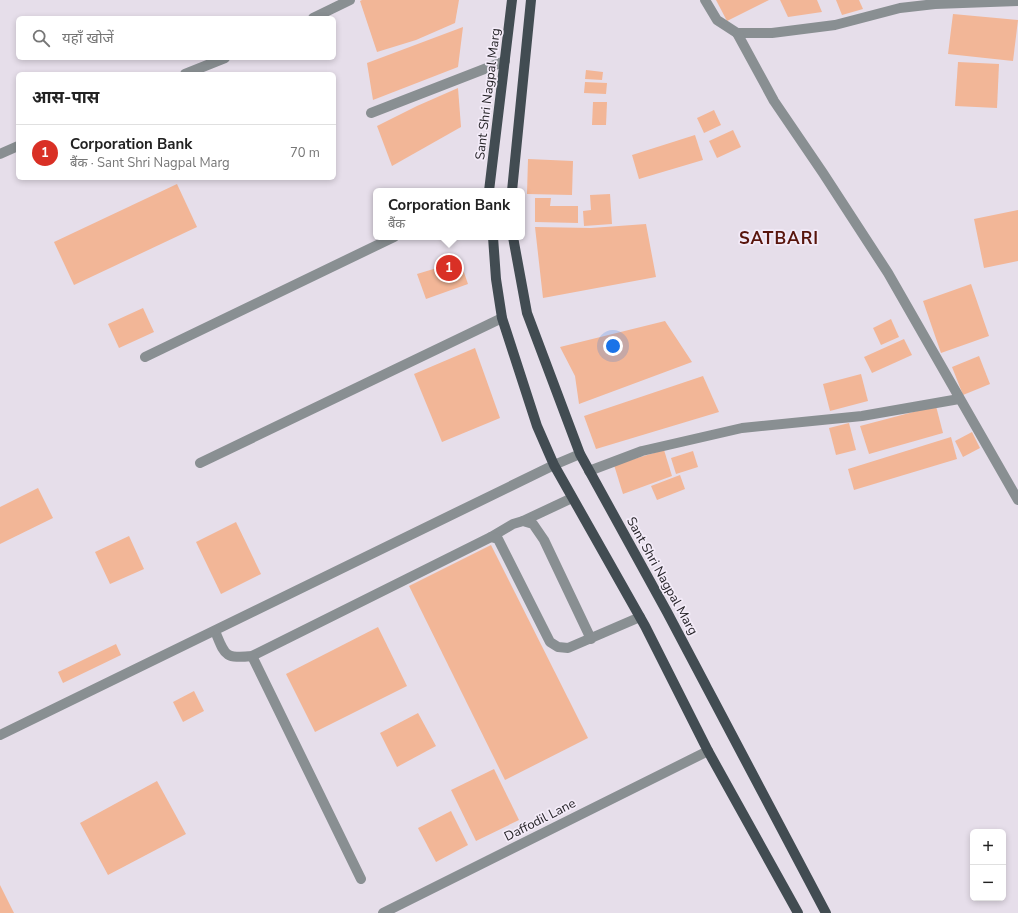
<!DOCTYPE html>
<html lang="hi">
<meta charset="utf-8">
<style>
:root{--surface:#fff;--page:#f6f6f6;--text:#222;--muted:#767676;--line:#e0e0e0;--accent:#d93025}
body{margin:0;font-family:"Nunito Sans","Noto Sans Devanagari",sans-serif;background:var(--page);color:var(--text)}
.controls{position:absolute;right:12px;bottom:12px;display:grid;overflow:hidden;border-radius:6px;box-shadow:0 2px 6px #0003}
.controls button{width:36px;height:36px;display:grid;place-items:center;padding:0;border:0;border-bottom:1px solid var(--line);background:var(--surface);color:var(--text);font:20px sans-serif}
.you{position:absolute;left:613px;top:346px;width:14px;height:14px;margin:-10px;border:3px solid #fff;border-radius:50%;background:#1a73e8;box-shadow:0 0 0 6px #1a73e833}
.badge{display:grid;place-items:center;width:26px;height:26px;border-radius:50%;background:var(--accent);color:#fff;font-size:13px;font-weight:700}
.pin{position:absolute;translate:-50% -50%;border:2px solid #fff;box-shadow:0 1px 4px #0006}
.popup{position:absolute;left:373px;top:188px;width:152px;height:52px;box-sizing:border-box;display:grid;place-content:center;border-radius:6px;background:var(--surface);filter:drop-shadow(0 1px 3px #0005);font-size:13px;white-space:nowrap;color:var(--muted)}
.popup b{font-size:15px;color:var(--text)}
.popup::after{content:'';position:absolute;left:50%;top:100%;margin-left:-8px;border:8px solid transparent;border-top-color:var(--surface)}
.list{margin:0;padding:0;list-style:none}
h2{display:flex;justify-content:space-between;align-items:center;height:52px;margin:0;padding:0 16px;font-size:17px}
h2 small{font-size:13px;font-weight:400;color:var(--muted)}
.list li{display:grid;grid-template-columns:26px 1fr auto;gap:12px;align-items:center;box-sizing:border-box;height:56px;padding:0 16px;border-top:1px solid var(--line)}
.list b{display:block;font-size:15px;white-space:nowrap}
.list p{margin:0;font-size:13px;white-space:nowrap;color:var(--muted)}
.list em{font-size:13px;font-style:normal;color:var(--muted)}
.icon{flex:none;width:22px;height:22px;fill:none;stroke:currentColor;stroke-width:2;stroke-linecap:round;stroke-linejoin:round}
.map{position:relative;flex:none;width:1018px;height:913px;overflow:hidden}
.search{position:absolute;background:var(--surface);box-shadow:0 2px 6px #0003;left:16px;top:16px;width:320px;height:44px;display:flex;align-items:center;gap:10px;box-sizing:border-box;padding:0 14px;border-radius:6px;color:var(--muted);font-size:15px}
.panel{position:absolute;background:var(--surface);box-shadow:0 2px 6px #0003;left:16px;top:72px;width:320px;height:108px;border-radius:6px}
.map>svg:first-child{display:block}
.building{fill:#f2b697}
.lines{fill:none;stroke-linecap:round;stroke-linejoin:round}
.minor{stroke:#898f92;stroke-width:10}
.major{stroke:#424c52;stroke-width:10}
.labels{text-anchor:middle;dominant-baseline:central;stroke-width:3.5;stroke-linejoin:round;paint-order:stroke}
.street-label{font-size:13px;fill:#201e22;stroke:#f3ebf8}
.district-label{font-size:17px;font-weight:bold;letter-spacing:1px;fill:#58150c;stroke:#f3ebf8}
</style>
<div class="map">
<svg width="1018" height="913" viewBox="0 0 1018 913">
<rect width="100%" height="100%" fill="#e6deea"/>
<g class="building">
<path d="M362 0H459L455 23 416 40 377 52 360 1Z"/>
<path d="M716 0H769L727 21Z"/>
<path d="M780 0H817L822 12 788 17Z"/>
<path d="M836 0H859L863 9 842 15Z"/>
<path d="M953 14 1018 20 1013 61 948 54Z"/>
<path d="M463 27 458 67 373 100 367 63Z"/>
<path d="M958 62 999 64 997 108 955 106Z"/>
<path d="M586 70 603 72 602 80 585 79Z"/>
<path d="M585 82 607 83 606 94 584 93Z"/>
<path d="M458 88 461 127 392 166 377 126 417 106Z"/>
<path d="M593 102H607L606 125H592Z"/>
<path d="M714 110 721 125 704 133 697 118Z"/>
<path d="M733 130 741 147 717 158 709 141Z"/>
<path d="M695 135 703 160 639 179 632 155Z"/>
<path d="M528 159 573 161 572 195 527 194Z"/>
<path d="M177 184 197 227 74 285 54 242Z"/>
<path d="M610 194 612 224 584 226 583 211 591 210 590 195Z"/>
<path d="M535 198H551L550 206H578V223L535 222Z"/>
<path d="M1018 210V261L984 268 974 219Z"/>
<path d="M646 224 656 277 543 298 535 227 591 228Z"/>
<path d="M460 261 468 284 426 299 417 274Z"/>
<path d="M971 284 989 336 941 353 923 301Z"/>
<path d="M143 308 154 332 119 348 108 324Z"/>
<path d="M891 319 899 337 881 345 873 328Z"/>
<path d="M665 321 692 362 579 404 575 376 560 347Z"/>
<path d="M904 339 912 355 872 373 864 357Z"/>
<path d="M475 348 500 418 442 442 414 374Z"/>
<path d="M979 356 990 384 963 395 952 367Z"/>
<path d="M861 374 868 401 830 411 823 384Z"/>
<path d="M703 376 719 412 596 449 584 416Z"/>
<path d="M936 406 943 433 869 454 860 426Z"/>
<path d="M849 423 856 450 836 455 829 428Z"/>
<path d="M972 432 980 448 963 457 955 441Z"/>
<path d="M951 437 957 459 854 490 848 469Z"/>
<path d="M664 450 672 476 623 494 614 465Z"/>
<path d="M693 451 698 467 676 474 671 458Z"/>
<path d="M680 475 685 489 657 500 651 486Z"/>
<path d="M38 488 53 518 0 544V507Z"/>
<path d="M236 522 261 574 221 594 196 542Z"/>
<path d="M129 536 144 569 110 584 95 552Z"/>
<path d="M491 545 588 738 505 780 409 586Z"/>
<path d="M378 627 407 686 315 732 286 674Z"/>
<path d="M116 644 121 655 63 683 58 672Z"/>
<path d="M194 691 204 711 183 722 173 702Z"/>
<path d="M418 713 436 746 397 767 380 733Z"/>
<path d="M494 769 519 820 476 841 451 790Z"/>
<path d="M157 781 186 834 108 875 80 823Z"/>
<path d="M451 811 468 845 436 862 418 828Z"/>
<path d="M0 885 14 913H0Z"/>
</g>
<g class="lines">
<g class="minor">
<path d="M705 0 717 20 737 33H772L835 25 900 8 935 4 1018 1"/>
<path d="M313 18 350 0"/>
<path d="M737 33 774 101 823 173 888 273 1018 500"/>
<path d="M185 74 225 58"/>
<path d="M371 113 505 61"/>
<path d="M0 154 18 146"/>
<path d="M145 357 394 237"/>
<path d="M200 463 502 318"/>
<path d="M589 471 642 451 742 428 862 416 959 399"/>
<path d="M523 521 572 498"/>
<path d="M491 537 513 524 523 521 533 524 544 540 591 639"/>
<path d="M215 631C225 655 224 659 252 656L491 537 498 539 550 642 558 647 568 648 640 617"/>
<path d="M252 656 361 879"/>
<path d="M0 735 554 465 580 454"/>
<path d="M383 913 708 751"/>
</g>
<g class="major">
<path d="M489 191 512 0"/>
<path d="M512 191 531 0"/>
<path d="M493 237 496 279 502 318 537 426 554 465 645 626 708 751 798 913"/>
<path d="M513 237 527 313 580 454 667 612 826 913"/>
</g>
</g>
<g class="labels">
<g class="street-label">
<text transform="translate(488 94) rotate(-83)">Sant Shri Nagpal Marg</text>
<text transform="translate(662 576) rotate(61)">Sant Shri Nagpal Marg</text>
<text transform="translate(540 820) rotate(-27)">Daffodil Lane</text>
</g>
<g class="district-label">
<text x="779" y="238">SATBARI</text>
</g>
</g>
</svg>
<div class="controls">
<button>+</button>
<button>−</button>
</div>
<div class="you"></div>
<div class="pin badge" style="left:449px;top:268px">1</div>
<div class="popup"><b>Corporation Bank</b>बैंक</div>
<div class="search"><svg class="icon" aria-label="search" viewBox="0 0 24 24"><circle cx="10" cy="10" r="6"/><path d="M15 15l6 6"/></svg>यहाँ खोजें</div>
<section class="panel">
<h2>आस-पास<small></small></h2>
<ul class="list">
<li><span class="badge">1</span><div><b>Corporation Bank</b><p>बैंक · Sant Shri Nagpal Marg</p></div><em>70 m</em></li>
</ul>
</section>
</div>
